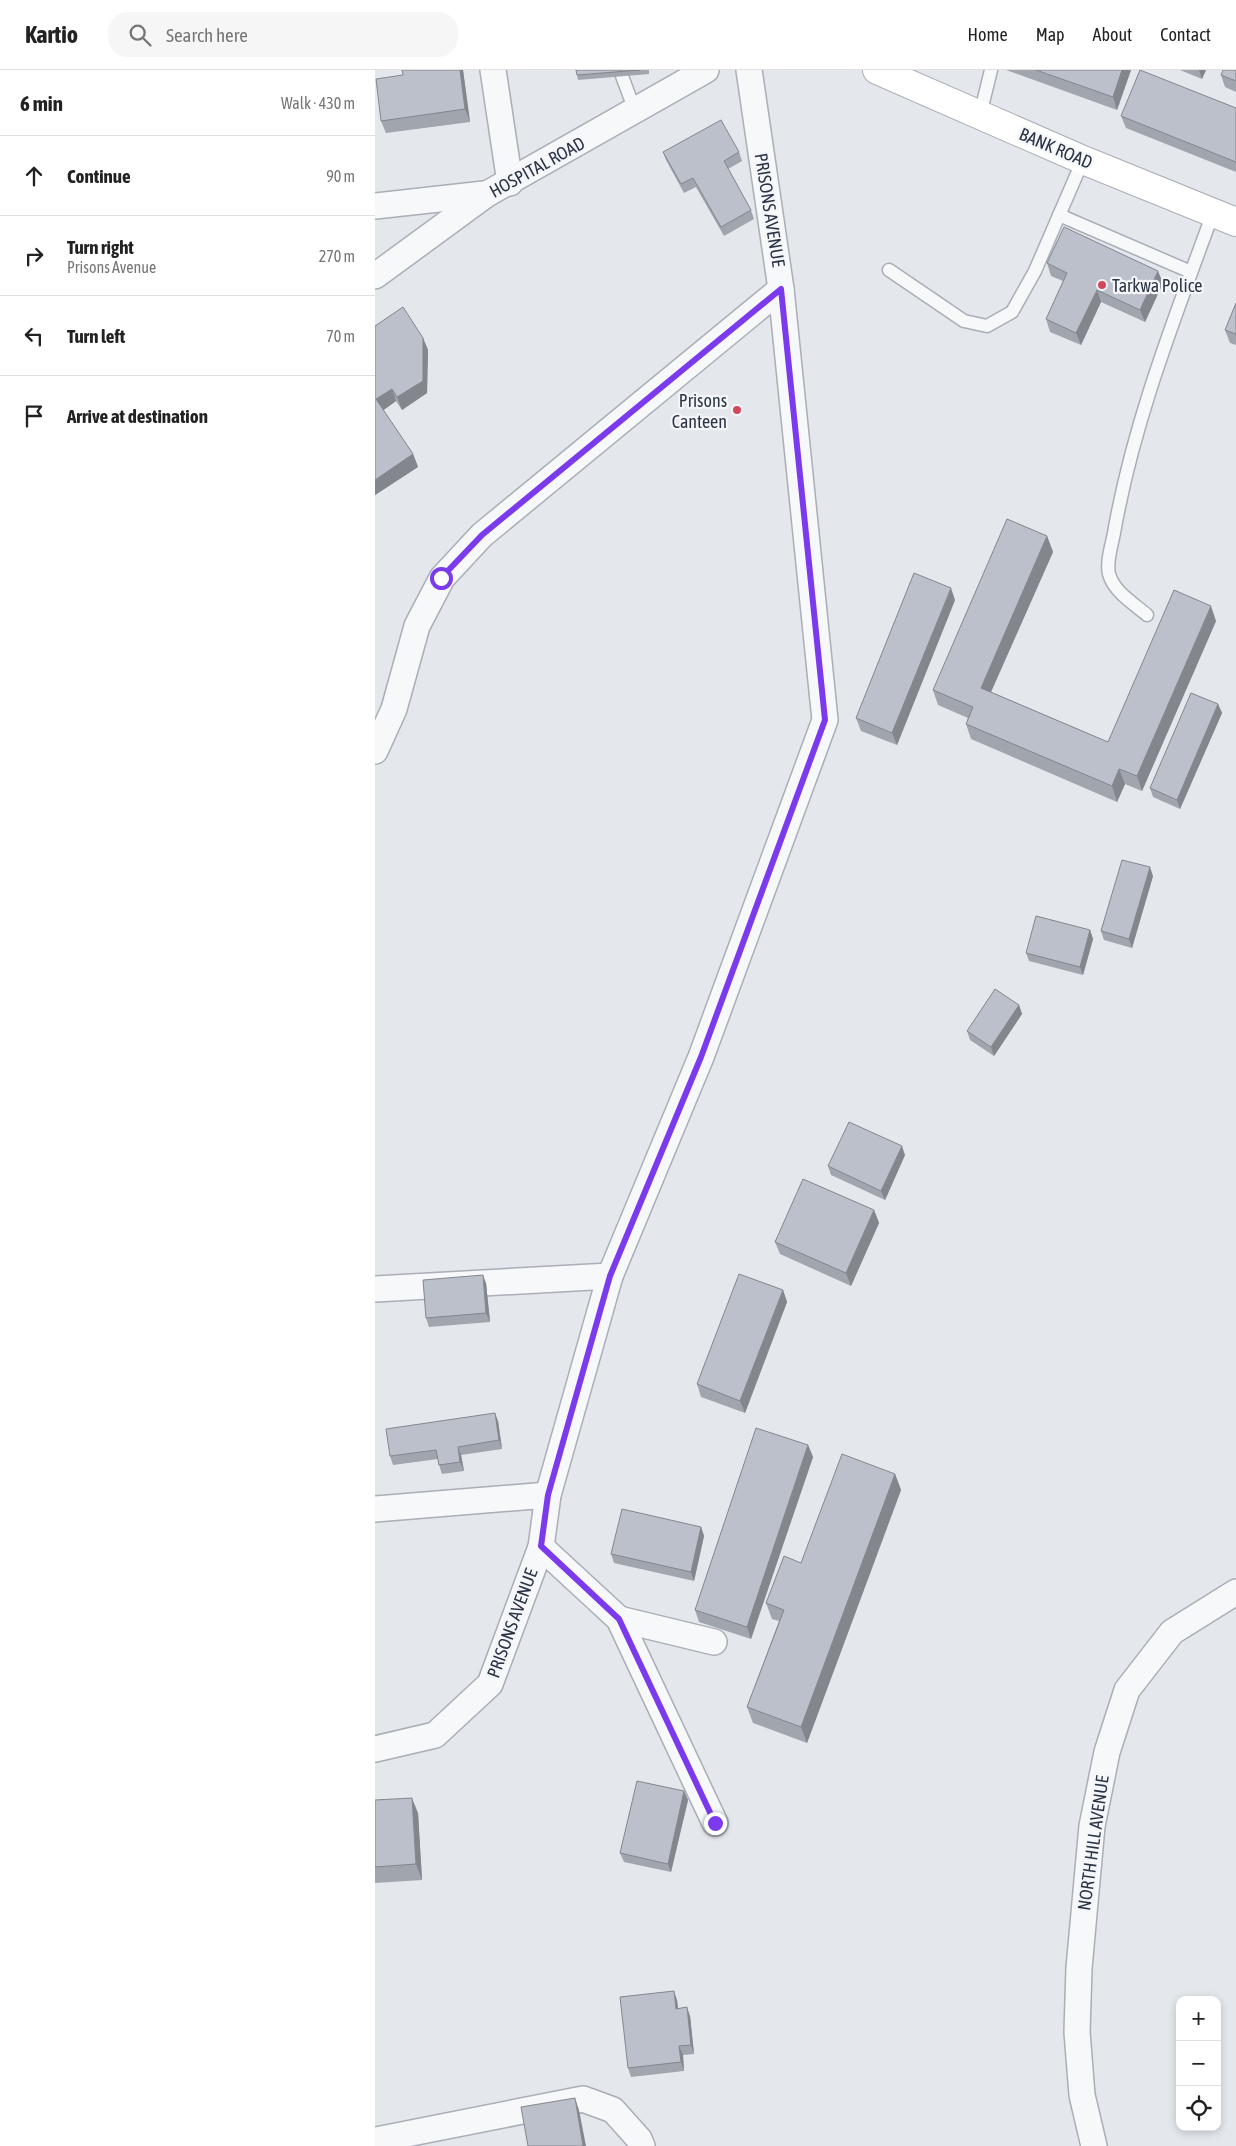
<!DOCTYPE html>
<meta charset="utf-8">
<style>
:root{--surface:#fff;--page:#f6f6f6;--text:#222;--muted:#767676;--line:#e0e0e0}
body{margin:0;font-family:"Asap Condensed",sans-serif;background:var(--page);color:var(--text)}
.controls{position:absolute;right:15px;bottom:15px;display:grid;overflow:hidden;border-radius:10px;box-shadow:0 2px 8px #0003}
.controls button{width:45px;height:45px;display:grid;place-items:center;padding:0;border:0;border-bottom:1px solid var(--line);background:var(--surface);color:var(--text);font:25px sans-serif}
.stop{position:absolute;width:15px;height:15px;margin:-11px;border:4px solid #7c3aed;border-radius:50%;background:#fff}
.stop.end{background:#7c3aed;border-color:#fff;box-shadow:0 1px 5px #0008}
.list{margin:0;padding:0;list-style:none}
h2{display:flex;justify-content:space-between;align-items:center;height:65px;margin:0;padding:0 20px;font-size:21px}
h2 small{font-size:16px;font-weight:400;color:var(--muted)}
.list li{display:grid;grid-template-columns:32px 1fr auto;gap:15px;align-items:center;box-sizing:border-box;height:80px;padding:0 20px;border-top:1px solid var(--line)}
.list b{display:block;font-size:19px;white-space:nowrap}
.list p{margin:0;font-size:16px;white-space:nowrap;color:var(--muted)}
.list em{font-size:16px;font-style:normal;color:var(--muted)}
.icon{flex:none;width:28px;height:28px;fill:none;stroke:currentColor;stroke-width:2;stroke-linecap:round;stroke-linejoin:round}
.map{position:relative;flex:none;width:861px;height:2076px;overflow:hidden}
header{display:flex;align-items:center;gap:30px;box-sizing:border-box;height:70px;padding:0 25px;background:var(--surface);border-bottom:1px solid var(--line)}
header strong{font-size:24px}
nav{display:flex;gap:28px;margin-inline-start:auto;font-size:18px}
.search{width:350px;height:45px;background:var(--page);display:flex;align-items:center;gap:12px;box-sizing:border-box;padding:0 18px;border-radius:20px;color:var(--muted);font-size:19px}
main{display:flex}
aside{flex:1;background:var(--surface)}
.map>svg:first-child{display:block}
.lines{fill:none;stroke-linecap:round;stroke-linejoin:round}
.lane-casing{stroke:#a9aeb7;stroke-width:15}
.street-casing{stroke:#a9aeb7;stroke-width:28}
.secondary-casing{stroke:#a9aeb7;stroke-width:30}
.lane{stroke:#f7f8fa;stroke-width:12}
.street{stroke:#f7f8fa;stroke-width:25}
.secondary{stroke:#fff;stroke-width:28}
.wall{fill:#a1a5ae}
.shaded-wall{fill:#83868d}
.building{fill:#bbc0ca;stroke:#83868d}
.route{stroke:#7c3aed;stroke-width:6}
.poi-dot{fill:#d1495b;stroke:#f4f6f9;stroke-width:2}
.labels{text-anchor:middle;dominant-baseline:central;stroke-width:4.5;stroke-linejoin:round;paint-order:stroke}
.street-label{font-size:18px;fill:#2b3445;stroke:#f4f6f9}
.poi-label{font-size:18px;fill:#2b3445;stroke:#f4f6f9;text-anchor:start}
</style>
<header>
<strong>Kartio</strong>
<div class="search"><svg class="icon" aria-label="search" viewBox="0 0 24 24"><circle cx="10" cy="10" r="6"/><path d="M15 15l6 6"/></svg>Search here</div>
<nav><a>Home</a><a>Map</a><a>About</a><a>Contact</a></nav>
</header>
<main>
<aside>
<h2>6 min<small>Walk · 430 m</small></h2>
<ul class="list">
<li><svg class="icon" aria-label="ahead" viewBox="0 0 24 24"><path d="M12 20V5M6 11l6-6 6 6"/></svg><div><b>Continue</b></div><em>90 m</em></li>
<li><svg class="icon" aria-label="right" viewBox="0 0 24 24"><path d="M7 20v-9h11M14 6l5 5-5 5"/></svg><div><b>Turn right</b><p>Prisons Avenue</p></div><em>270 m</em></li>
<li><svg class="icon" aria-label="left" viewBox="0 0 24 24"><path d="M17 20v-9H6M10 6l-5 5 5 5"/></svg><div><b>Turn left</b></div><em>70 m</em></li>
<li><svg class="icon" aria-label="arrive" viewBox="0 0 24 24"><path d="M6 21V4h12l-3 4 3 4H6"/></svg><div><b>Arrive at destination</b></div></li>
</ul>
</aside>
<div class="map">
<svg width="861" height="2076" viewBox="0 0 861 2076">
<rect width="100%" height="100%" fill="#e4e7ec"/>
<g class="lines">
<g class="lane-casing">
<g id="lane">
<path d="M247 6 260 41"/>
<path d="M605 45 616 0"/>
<path d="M684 145 816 202"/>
<path d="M514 200 589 251 612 256 637 242 660 201 708 90"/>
<path d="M772 545C758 533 739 522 734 504 731 492 737 474 739 463 758 353 800 247 838 143"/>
</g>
</g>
<g class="street-casing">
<g id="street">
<path d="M118 0 135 113"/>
<path d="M0 136 109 124"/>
<path d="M0 206 112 124 331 0"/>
<path d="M0 681 19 639 42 556 67 508 107 465 406 219"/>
<path d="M0 1219 235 1206"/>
<path d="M0 1439 173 1425"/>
<path d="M166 1477 244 1549 340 1753"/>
<path d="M244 1549 339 1572"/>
<path d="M0 1679 60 1665 115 1614 166 1477 173 1425 235 1206 326 987 450 650 406 219 374 0"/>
<path d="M1 2070 208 2029 238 2040 264 2069 267 2076"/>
<path d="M719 2076 707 2025 702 1962 704 1898 717 1756 732 1682 752 1620 797 1562 861 1522"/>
</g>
</g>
<g class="secondary-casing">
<path id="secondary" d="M502 0 708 90 861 152"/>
</g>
<use href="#lane" class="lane"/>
<use href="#street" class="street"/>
<use href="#secondary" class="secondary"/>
</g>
<g class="wall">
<path d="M88 0 95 52 11 63 6 51Z"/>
<path d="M201 0H274V4L203 10Z"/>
<path d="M631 0H756L742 40Z"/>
<path d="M805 0H831L827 9Z"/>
<path d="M861 0V22L850 17 846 5Z"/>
<path d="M861 38V102L751 58 746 46Z"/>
<path d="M288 82H364L367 91 353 99 376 140 379 149 349 166 321 117 309 123 291 90Z"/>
<path d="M672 193 788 213 770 252 726 232 706 275 675 262 671 249 688 211 676 206Z"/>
<path d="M861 233V275L855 273 850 260Z"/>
<path d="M0 256 48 268 53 280 52 323 27 340 21 331 8 340 38 384 43 397 0 425Z"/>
<path d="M672 466 678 482 616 622 733 672 841 551 767 721 750 714 742 732 596 669 591 654 593 648 563 635 558 620Z"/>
<path d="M580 530 522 675 486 661 481 648Z"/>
<path d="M843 634 847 643 805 739 778 727 775 718Z"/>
<path d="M778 806 757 878 729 870 726 861Z"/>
<path d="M715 860 718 869 708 905 654 891 651 883Z"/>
<path d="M644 935 647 944 619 986 595 970 592 961Z"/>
<path d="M530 1085 510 1130 456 1105 453 1096Z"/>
<path d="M499 1140 504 1153 476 1216 405 1184 400 1172Z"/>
<path d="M111 1213 115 1252 54 1257 51 1248Z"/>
<path d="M408 1220 412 1232 370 1343 326 1327 322 1314Z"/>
<path d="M123 1351 127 1379 86 1385 89 1401 67 1404 64 1395 63 1389 18 1395 15 1386Z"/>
<path d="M433 1375 438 1387 376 1569 324 1552 320 1540Z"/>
<path d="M520 1404 526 1420 432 1673 378 1653 372 1637 404 1551 397 1549 391 1533 426 1493Z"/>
<path d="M326 1457 329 1466 319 1511 239 1493 236 1484Z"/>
<path d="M309 1721 313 1730 296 1802 249 1792 245 1783Z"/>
<path d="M0 1730 43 1743 47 1810 0 1813Z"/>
<path d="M302 1930 303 1938 315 1946 319 1984 308 1985 309 2001 256 2007 253 1998Z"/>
</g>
<g class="shaded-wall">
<path d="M85 0H88L95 52 90 39Z"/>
<path d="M747 0H756L742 40 738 27Z"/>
<path d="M824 0H831L827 9Z"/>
<path d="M783 201 788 213 770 252 765 240Z"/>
<path d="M722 220 726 232 706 275 701 263Z"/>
<path d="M48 268 53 280 52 323 27 340 22 327Z"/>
<path d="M17 319 21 331 6 342 1 329Z"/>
<path d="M38 384 43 397 0 425V410Z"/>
<path d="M672 466 678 482 611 633 606 618Z"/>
<path d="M576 518 580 530 522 675 517 663Z"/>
<path d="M836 536 841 551 767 721 762 706Z"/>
<path d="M843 634 847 643 805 739 802 730Z"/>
<path d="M744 699 750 714 742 732 737 716Z"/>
<path d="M775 797 778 806 757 878 754 869Z"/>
<path d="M715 860 718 869 708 905 705 897Z"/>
<path d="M644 935 647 944 619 986 616 977Z"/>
<path d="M527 1076 530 1085 510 1130 506 1121Z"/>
<path d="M499 1140 504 1153 476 1216 471 1203Z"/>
<path d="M108 1205 111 1213 115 1252 111 1243Z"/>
<path d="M408 1220 412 1232 370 1343 365 1331Z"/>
<path d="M120 1343 123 1351 127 1379 124 1370Z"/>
<path d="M433 1375 438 1387 376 1569 372 1557Z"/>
<path d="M83 1377 86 1385 89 1401 85 1392Z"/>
<path d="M520 1404 526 1420 432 1673 426 1657Z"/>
<path d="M326 1457 329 1466 319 1511 316 1502Z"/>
<path d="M309 1721 313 1730 296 1802 293 1794Z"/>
<path d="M37 1728 43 1743 47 1810 41 1794Z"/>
<path d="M299 1921 302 1930 304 1947 301 1939Z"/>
<path d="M312 1937 315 1946 319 1984 316 1975Z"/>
<path d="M304 1976 308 1985 309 2001 306 1992Z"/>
<path d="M200 2028 204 2040 211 2076H208Z"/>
</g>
<g class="building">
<path d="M27 0H85L90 39 6 51 1 9 28 5Z"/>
<path d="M201 0H265L202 5Z"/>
<path d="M661 0H747L738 27Z"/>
<path d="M765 0 861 38V92L746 46Z"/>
<path d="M848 0H861V11L846 5Z"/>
<path d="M346 50 364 82 349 91 376 140 346 157 318 108 306 114 288 82Z"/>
<path d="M689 157 783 201 765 240 722 220 701 263 671 249 692 203 672 193Z"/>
<path d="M861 233V264L850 260Z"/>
<path d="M28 237 48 268V311L22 327 17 319 1 329 38 384 0 410V256Z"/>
<path d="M632 449 672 466 606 618 733 672 799 520 836 536 762 706 744 699 737 716 591 654 598 637 558 620Z"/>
<path d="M539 503 576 518 517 663 481 648Z"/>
<path d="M816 623 843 634 802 730 775 718Z"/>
<path d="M747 790 775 797 754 869 726 861Z"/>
<path d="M661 846 715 860 705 897 651 883Z"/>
<path d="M620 919 644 935 616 977 592 961Z"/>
<path d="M474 1052 527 1076 506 1121 453 1096Z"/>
<path d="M428 1109 499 1140 471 1203 400 1172Z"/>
<path d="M364 1204 408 1220 365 1331 322 1314Z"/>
<path d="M108 1205 111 1243 51 1248 48 1210Z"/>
<path d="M120 1343 124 1370 83 1377 85 1392 64 1395 61 1380 15 1386 11 1359Z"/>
<path d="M381 1358 433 1375 372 1557 320 1540Z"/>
<path d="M467 1384 520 1404 426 1657 372 1637 409 1540 391 1533 409 1486 426 1493Z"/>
<path d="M247 1439 326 1457 316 1502 236 1484Z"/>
<path d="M262 1711 309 1721 293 1794 245 1783Z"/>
<path d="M37 1728 41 1794 0 1797V1730Z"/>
<path d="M299 1921 301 1939 312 1937 316 1975 304 1976 306 1992 253 1998 245 1927Z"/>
<path d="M200 2028 208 2076H153L146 2037Z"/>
</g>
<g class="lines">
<path class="route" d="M66 508 107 465 406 219 450 650 326 987 235 1206 173 1425 166 1476 244 1549 340 1753"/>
</g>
<g class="poi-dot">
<circle cx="727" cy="215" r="5"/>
<circle cx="362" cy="340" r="5"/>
</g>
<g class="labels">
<g class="street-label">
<text transform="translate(681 78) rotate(23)">BANK ROAD</text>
<text transform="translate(162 97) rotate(-29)">HOSPITAL ROAD</text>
<text transform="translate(395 140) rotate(81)">PRISONS AVENUE</text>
<text transform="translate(137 1553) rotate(-70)">PRISONS AVENUE</text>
<text transform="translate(718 1773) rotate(-82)">NORTH HILL AVENUE</text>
</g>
<g class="poi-label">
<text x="737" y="215">Tarkwa Police</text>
<text x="352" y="330" text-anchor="end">Prisons<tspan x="352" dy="21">Canteen</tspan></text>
</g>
</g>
</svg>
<div class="controls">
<button>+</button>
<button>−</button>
<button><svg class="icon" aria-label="locate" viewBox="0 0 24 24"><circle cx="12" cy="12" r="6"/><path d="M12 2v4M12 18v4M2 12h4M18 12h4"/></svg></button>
</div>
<div class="stop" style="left:66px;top:508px"></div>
<div class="stop end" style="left:340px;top:1753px"></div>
</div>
</main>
